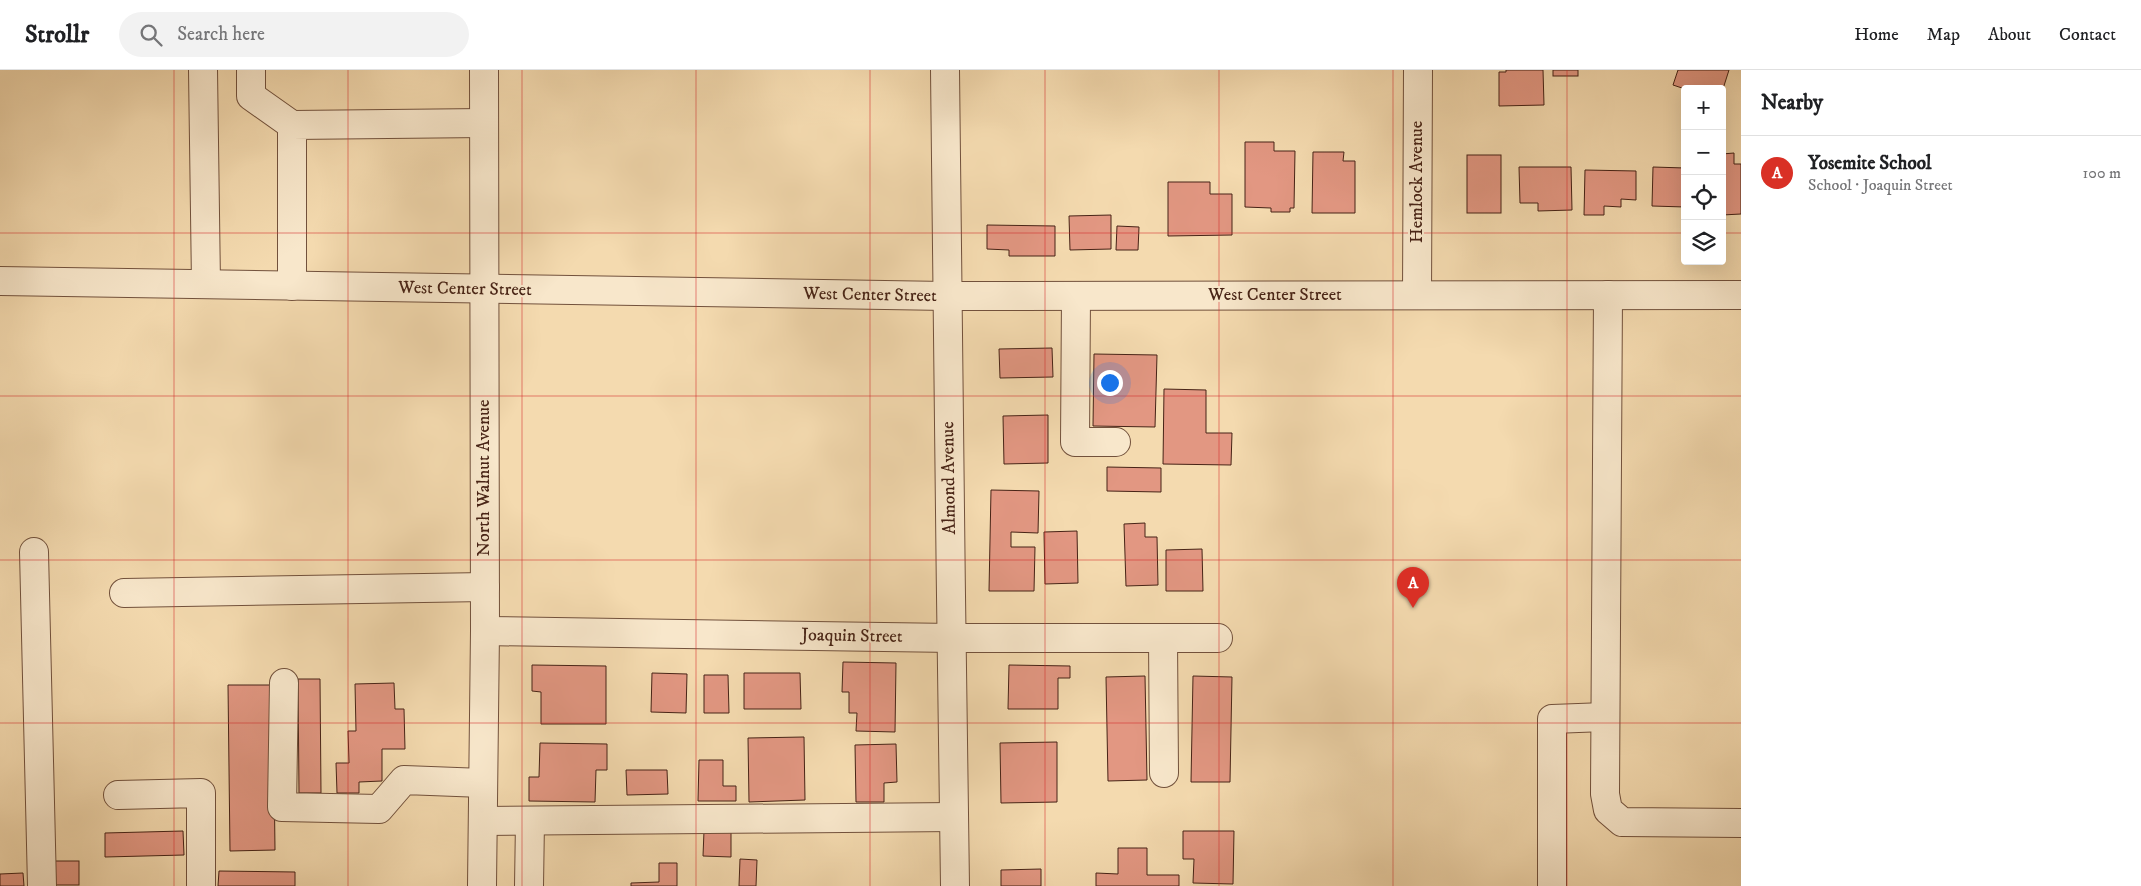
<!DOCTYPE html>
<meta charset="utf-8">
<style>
:root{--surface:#fff;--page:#f2f2f2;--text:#202124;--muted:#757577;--line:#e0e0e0;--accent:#d93025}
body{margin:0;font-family:"IM FELL DW Pica",serif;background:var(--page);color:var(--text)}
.controls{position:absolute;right:15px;top:15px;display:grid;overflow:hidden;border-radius:5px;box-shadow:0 5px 20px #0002}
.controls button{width:45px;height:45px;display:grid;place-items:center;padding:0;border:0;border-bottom:1px solid var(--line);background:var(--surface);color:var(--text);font:25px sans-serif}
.you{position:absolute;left:1109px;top:312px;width:18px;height:18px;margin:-12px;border:4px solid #fff;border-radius:50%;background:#1a73e8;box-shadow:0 0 0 8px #1a73e833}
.badge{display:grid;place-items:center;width:32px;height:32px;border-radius:50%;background:var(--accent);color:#fff;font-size:16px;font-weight:700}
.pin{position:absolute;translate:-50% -41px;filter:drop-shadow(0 1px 2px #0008)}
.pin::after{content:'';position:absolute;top:26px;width:18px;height:15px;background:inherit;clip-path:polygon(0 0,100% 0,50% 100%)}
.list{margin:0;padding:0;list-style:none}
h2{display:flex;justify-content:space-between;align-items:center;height:65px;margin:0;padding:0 20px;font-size:21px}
h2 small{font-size:16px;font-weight:400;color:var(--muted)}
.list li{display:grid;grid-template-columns:32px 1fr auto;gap:15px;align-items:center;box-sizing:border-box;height:75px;padding:0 20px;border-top:1px solid var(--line)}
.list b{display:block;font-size:19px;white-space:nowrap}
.list p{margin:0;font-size:16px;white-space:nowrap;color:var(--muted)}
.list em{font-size:16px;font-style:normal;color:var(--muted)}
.icon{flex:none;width:28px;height:28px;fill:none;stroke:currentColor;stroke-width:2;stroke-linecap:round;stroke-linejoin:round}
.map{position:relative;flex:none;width:1741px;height:816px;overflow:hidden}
header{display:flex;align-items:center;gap:30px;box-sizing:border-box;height:70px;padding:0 25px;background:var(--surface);border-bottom:1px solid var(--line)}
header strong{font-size:24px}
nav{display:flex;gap:28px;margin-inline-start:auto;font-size:18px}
.search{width:350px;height:45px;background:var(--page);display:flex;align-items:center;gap:12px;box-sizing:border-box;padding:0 18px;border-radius:28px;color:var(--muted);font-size:19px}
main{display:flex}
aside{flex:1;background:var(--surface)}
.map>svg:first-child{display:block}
.building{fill:#e29782;stroke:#472316}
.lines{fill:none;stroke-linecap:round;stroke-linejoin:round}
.minor-casing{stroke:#72513c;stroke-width:30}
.minor{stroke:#f8e7cb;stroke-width:28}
.grid{fill:none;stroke:#d62828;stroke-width:1;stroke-opacity:0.55}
.labels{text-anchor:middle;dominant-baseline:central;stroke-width:4;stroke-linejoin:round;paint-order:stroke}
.street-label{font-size:18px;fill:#472316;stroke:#f8e7cb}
</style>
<header>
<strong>Strollr</strong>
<div class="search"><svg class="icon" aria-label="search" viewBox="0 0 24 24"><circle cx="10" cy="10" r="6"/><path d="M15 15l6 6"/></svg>Search here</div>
<nav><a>Home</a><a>Map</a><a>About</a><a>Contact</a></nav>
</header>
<main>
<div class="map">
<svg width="1741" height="816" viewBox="0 0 1741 816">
<rect width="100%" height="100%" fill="#f4daaf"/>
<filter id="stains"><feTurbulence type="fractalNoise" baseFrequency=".004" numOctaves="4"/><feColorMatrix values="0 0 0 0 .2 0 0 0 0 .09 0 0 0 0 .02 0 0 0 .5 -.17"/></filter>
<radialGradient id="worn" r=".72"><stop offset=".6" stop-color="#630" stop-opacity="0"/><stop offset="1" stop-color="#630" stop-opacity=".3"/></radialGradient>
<g class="building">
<path d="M1506 0H1543L1544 35 1499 36V2H1506Z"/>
<rect x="1553" y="0" width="25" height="6"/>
<path d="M1678 0H1729L1722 22V19H1685L1673 15Z"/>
<path d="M1245 72H1274V81H1295L1294 138H1290V142H1271V138L1245 137Z"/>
<path d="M1313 82H1344L1343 91H1355V143H1312Z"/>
<path d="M1734 83V94H1741V144L1722 145V84Z"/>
<rect x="1467" y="85" width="34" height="58"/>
<path d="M1519 97H1571L1572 140 1538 141V133H1520Z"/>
<path d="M1653 97 1685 98V137L1652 136Z"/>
<path d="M1585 100 1636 101V130L1621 129V137L1604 136V145H1584Z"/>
<path d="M1168 112H1210V124H1232V165L1168 166Z"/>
<path d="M1111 145V179L1070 180 1069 146Z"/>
<path d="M987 155 1055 156V186H1009V180L987 179Z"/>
<path d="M1117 156 1139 157 1138 180H1116Z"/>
<path d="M1052 278 1053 307 1000 308 999 279Z"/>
<path d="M1094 284 1157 285 1155 357 1093 356Z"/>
<path d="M1164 319 1206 320V363H1232L1231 395 1163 394Z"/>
<path d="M1048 345V393L1004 394 1003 346Z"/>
<path d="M1107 397 1161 398V422L1107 421Z"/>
<path d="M991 420 1039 421 1038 463 1011 462V477H1035L1034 521H989Z"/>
<path d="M1145 453V467H1157L1158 515 1126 516 1124 454Z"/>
<path d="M1077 461 1078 513 1045 514 1044 462Z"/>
<path d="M1202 479 1203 521H1166V480Z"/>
<path d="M843 592 896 593 895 662 856 661 857 643H849V622H842Z"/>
<path d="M532 595 606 596V654H541V622L532 621Z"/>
<path d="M1009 595 1070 596V608H1058V639H1008Z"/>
<path d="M652 603 687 604 686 643 651 642Z"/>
<path d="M744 603H800L801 639H744Z"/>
<path d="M704 605H728L729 643H704Z"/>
<path d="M1145 606 1147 710 1108 711 1106 607Z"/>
<path d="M1193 606 1232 607 1230 712H1191Z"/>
<path d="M298 609H320L321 723H299Z"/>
<path d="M394 613 395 639H404L405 679H382V711L359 712V723H337L336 693H349L348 661H356L355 614Z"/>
<path d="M228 615H273L275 780 230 781Z"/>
<path d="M804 667 805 730 749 732 748 668Z"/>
<path d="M1057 672V732L1001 733 1000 673Z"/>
<path d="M540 673 607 674V700H596L595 732 529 731V707H539Z"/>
<path d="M896 674 897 712 884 713V732H856L855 675Z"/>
<path d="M699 690H723V716H736V731H698Z"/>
<path d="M626 700H667L668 724 627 725Z"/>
<path d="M183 761 184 785 105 787V763Z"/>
<path d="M704 761 731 762V787L703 786Z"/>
<path d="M1183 761H1234L1233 814 1193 813 1194 789H1183Z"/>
<path d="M1118 778H1147V805H1179V816H1096V803L1118 804Z"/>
<path d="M740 789 757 790 756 816H739Z"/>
<rect x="54" y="791" width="25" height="24"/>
<path d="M659 793H677V816H631V813L659 812Z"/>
<path d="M1041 799V816H1001V800Z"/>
<path d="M219 801 295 802V816H218Z"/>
<path d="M23 803 24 816H0V804Z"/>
</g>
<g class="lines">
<g class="minor-casing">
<g id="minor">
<path d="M203 0 206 214"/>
<path d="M251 0V26L292 55"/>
<path d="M945 0C946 272 952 544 955 816"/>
<path d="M0 211 946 226 1741 225"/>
<path d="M292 216V55L484 53"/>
<path d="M1417 225 1418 0"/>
<path d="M1608 225 1605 724 1608 740 1622 752 1741 753"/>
<path d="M1076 226 1075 372H1116"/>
<path d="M34 482 42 816"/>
<path d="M124 523 485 517"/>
<path d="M485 561 953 568H1218"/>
<path d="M1163 568 1164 703"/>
<path d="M284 613 282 737 379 739 404 710 483 713"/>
<path d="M118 725 201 723V816"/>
<path d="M483 751 954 747"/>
<path d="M482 816 485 561 484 0"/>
<path d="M529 816 530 751"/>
<path d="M1552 816V649L1605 647"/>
</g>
</g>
<use href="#minor" class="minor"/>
</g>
<path class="grid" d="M174 0V816M348 0V816M522 0V816M696 0V816M870 0V816M1045 0V816M1219 0V816M1393 0V816M1567 0V816M0 163H1685M1722 163H1741M0 326H1741M0 490H1741M0 653H1741"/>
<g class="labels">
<g class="street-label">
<text transform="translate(1417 112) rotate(-90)">Hemlock Avenue</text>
<text transform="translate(465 219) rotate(1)">West Center Street</text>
<text transform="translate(870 225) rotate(1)">West Center Street</text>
<text x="1275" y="225">West Center Street</text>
<text transform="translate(484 408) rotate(-90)">North Walnut Avenue</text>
<text transform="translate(949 408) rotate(-91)">Almond Avenue</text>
<text transform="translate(852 566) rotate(1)">Joaquin Street</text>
</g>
</g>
<rect width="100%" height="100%" filter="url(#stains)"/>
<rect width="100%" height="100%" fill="url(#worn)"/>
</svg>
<div class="controls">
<button>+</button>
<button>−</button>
<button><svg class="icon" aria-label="locate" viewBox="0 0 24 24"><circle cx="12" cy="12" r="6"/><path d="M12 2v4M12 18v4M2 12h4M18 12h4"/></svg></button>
<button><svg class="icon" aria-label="layers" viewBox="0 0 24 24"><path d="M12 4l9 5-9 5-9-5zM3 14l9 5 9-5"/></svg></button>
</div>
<div class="you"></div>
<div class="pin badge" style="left:1413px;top:538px">A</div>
</div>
<aside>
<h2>Nearby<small></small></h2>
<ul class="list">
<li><span class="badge">A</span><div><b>Yosemite School</b><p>School · Joaquin Street</p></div><em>100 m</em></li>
</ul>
</aside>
</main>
